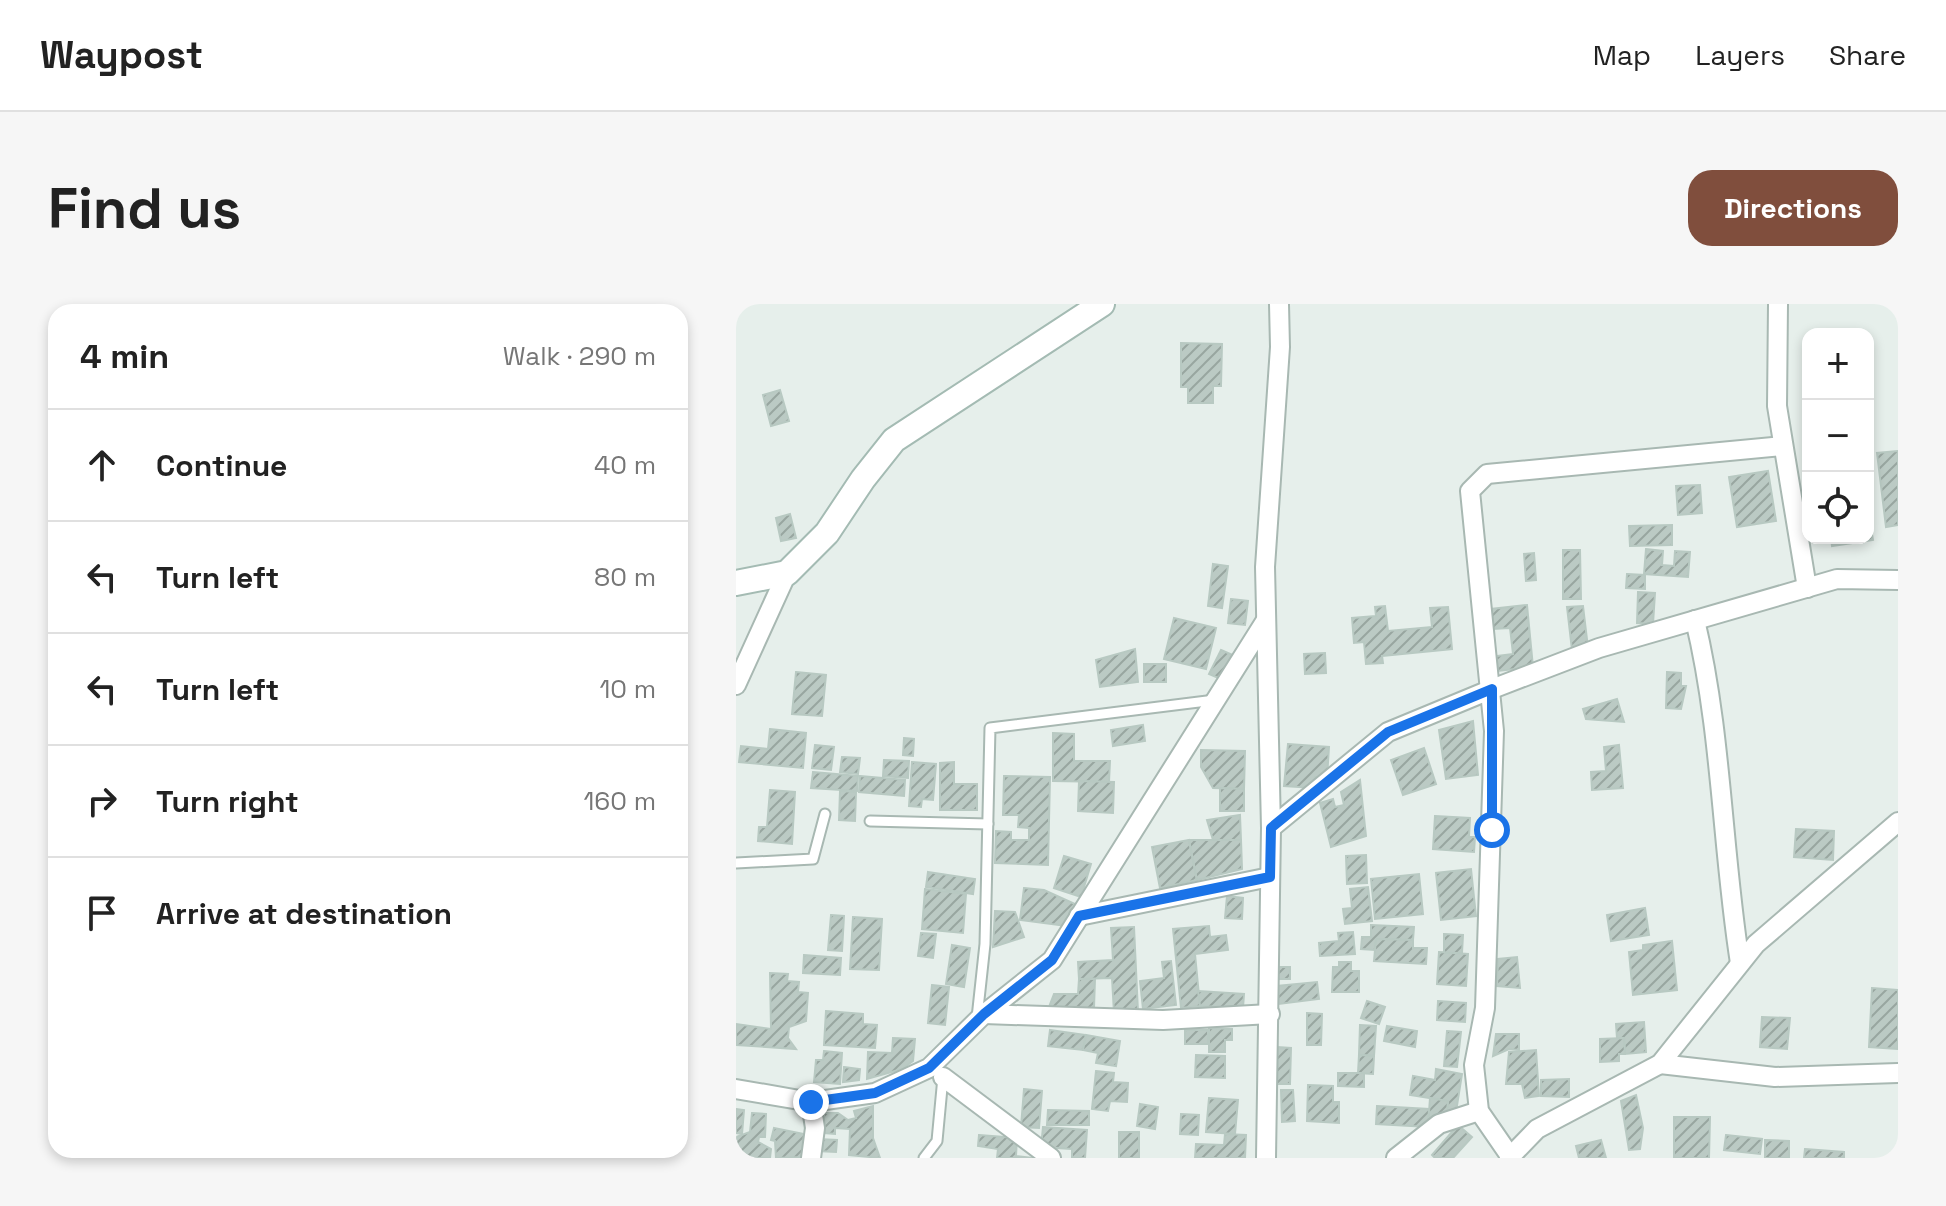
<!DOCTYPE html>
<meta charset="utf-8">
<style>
:root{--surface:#fff;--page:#f6f6f6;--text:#222;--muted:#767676;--line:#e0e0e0;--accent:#804e3d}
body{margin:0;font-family:"Space Grotesk",sans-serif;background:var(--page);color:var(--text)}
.controls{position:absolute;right:24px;top:24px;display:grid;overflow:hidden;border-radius:16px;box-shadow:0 4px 12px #0003}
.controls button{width:72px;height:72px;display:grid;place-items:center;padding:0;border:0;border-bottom:2px solid var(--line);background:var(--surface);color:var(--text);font:40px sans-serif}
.stop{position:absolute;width:24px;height:24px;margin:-18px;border:6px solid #1a73e8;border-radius:50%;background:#fff}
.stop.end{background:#1a73e8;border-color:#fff;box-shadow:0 2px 8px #0008}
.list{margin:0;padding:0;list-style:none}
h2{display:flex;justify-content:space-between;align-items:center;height:104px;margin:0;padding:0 32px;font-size:34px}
h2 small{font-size:26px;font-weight:400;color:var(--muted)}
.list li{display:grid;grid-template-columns:52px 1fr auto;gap:24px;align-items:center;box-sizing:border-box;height:112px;padding:0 32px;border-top:2px solid var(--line)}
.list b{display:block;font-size:30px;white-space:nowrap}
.list em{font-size:26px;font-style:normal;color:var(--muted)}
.icon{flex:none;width:44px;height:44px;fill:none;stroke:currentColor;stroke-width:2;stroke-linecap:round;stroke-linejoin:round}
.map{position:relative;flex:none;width:1162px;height:854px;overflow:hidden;border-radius:24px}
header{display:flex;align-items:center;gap:48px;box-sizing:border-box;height:112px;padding:0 40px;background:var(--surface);border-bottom:2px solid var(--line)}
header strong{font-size:38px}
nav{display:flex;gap:44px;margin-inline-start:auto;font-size:28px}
.intro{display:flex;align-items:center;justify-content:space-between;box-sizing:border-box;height:192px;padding:0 48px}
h1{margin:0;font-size:56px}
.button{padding:20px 36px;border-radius:24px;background:var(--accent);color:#fff;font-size:28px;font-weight:700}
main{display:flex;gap:48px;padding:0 48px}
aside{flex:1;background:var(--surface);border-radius:24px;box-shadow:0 4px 12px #0003}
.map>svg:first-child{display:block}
.building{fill:url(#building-hatch);stroke:#b8c9c2;stroke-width:2}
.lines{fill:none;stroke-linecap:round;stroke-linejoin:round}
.lane-casing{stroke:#a8b8b2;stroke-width:13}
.street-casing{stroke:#a8b8b2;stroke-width:22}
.secondary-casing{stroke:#a4bbb3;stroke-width:28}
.lane{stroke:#fff;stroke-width:9}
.street{stroke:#fff;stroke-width:18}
.secondary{stroke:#fff;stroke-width:24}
.route{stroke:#1a73e8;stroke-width:10}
</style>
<header>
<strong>Waypost</strong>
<nav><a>Map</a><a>Layers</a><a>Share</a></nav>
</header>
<div class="intro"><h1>Find us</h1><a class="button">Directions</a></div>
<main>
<aside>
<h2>4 min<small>Walk · 290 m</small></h2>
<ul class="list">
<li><svg class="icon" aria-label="ahead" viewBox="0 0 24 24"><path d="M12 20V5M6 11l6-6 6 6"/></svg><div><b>Continue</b></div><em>40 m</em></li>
<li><svg class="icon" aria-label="left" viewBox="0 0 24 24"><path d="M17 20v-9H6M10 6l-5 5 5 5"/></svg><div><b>Turn left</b></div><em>80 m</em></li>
<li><svg class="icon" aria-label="left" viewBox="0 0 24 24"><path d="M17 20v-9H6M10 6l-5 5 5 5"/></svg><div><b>Turn left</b></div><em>10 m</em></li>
<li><svg class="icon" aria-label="right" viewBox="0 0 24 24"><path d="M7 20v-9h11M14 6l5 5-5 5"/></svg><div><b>Turn right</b></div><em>160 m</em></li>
<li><svg class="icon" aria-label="arrive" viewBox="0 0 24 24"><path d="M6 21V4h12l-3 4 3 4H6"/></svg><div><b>Arrive at destination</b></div></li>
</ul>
</aside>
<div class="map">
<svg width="1162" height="854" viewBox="0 0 1162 854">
<defs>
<pattern id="building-hatch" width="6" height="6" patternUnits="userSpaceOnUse" patternTransform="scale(2)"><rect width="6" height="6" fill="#bbcac4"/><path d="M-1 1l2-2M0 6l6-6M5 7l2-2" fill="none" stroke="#98a6a0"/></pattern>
</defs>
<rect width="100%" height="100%" fill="#e6efeb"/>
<g class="building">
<path d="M445 39 486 40 485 82H477V99H452V83H445Z"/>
<path d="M44 86 53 117 35 122 27 91Z"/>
<path d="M1162 147V221L1150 223 1141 149Z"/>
<path d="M1032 167 1040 217 1001 223 993 173Z"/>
<path d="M964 181 966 209 942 211 940 182Z"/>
<path d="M54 210 60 234 45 237 40 214Z"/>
<path d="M1134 219 1137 236 1096 242 1095 234H1132Z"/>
<path d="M936 221V241L894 242 893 222Z"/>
<path d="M910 245 927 247 926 261 938 262 939 247 954 248 952 273 908 270Z"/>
<path d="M827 246H844L845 295H827Z"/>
<path d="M798 249 800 276 790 277 788 250Z"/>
<path d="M477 260 492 262 486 304 472 302Z"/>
<path d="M891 270 909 271V285L890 284Z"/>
<path d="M902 288 919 289 917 320 901 319Z"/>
<path d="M495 295 512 297 509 321 492 319Z"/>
<path d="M791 301 797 363 762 367 760 352 777 350 774 324 757 325 755 305Z"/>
<path d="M649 302 652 327 696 323 694 304 712 303 716 345 646 352 647 359 630 360 628 338 618 339 616 314 640 312 639 303Z"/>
<path d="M847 302 852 344 836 346 831 303Z"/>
<path d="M438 314 480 324 470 365 428 355Z"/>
<path d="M399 345 402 378 364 383 360 356Z"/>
<path d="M485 346 499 352 487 376 473 370Z"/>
<path d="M589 349 590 369 569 370 568 350Z"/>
<rect x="408" y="360" width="22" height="18"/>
<path d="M60 368 90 371 86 412 56 410Z"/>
<path d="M931 368 945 369V382H950L945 405 930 404Z"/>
<path d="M881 395 888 418 850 415 847 405Z"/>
<path d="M737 417 742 471 710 475 703 426Z"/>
<path d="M407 421 409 437 377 442 375 426Z"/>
<path d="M34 425 70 429 67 464 3 458 5 442 32 445Z"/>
<path d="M317 429 338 430V457H374L373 478 317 477Z"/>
<path d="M168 434 178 435 177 452 167 451Z"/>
<path d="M552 440 593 443 591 474 579 473 578 484 548 482Z"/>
<path d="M79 441 98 443 95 466 76 464Z"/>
<path d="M883 441 887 484 856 486 855 468 870 467 868 443Z"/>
<path d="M688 444 700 480 667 491 655 456Z"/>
<path d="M465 446 509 447 508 485 477 484 465 463Z"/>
<path d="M106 453 124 454 122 470 104 468Z"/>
<path d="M148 456 173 457 172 474 147 472Z"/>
<path d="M176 458 200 460 197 496 186 495 185 503 173 502Z"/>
<path d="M218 458V480H241V506H204V459Z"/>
<path d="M77 468 122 472 121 487 75 484Z"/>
<path d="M124 472 169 476 168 492 123 488Z"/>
<path d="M268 472 314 473 312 561 259 559 260 527 275 528V536H293V524L282 523 283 511H267Z"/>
<path d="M624 476 630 532 595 543 584 499 597 495 599 503 608 501 605 488Z"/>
<path d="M343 477 378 478 377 509 342 507Z"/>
<path d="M484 484 508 485V507H484Z"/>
<path d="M34 486 59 488 56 540 22 537 23 523H31Z"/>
<path d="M104 487 120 488 119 517 103 516Z"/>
<path d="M504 511 505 536H477L471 516Z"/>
<path d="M699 512 734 514 733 533H739L738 548 697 545Z"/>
<path d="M1060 525 1098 527 1097 556 1058 553Z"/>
<path d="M453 536 461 576 424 584 416 543Z"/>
<path d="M453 536H505L506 565 461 576Z"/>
<path d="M630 551 631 579 611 580 610 552Z"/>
<path d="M328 552 355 560 345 593 318 584Z"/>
<path d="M735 565 740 612 705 616 700 569Z"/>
<path d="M192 568 239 575 237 590 190 583Z"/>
<path d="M683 570 687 610 639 615 635 575Z"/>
<path d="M632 583 636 617 609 620 607 605 616 604 614 585Z"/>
<path d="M288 584 308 586 339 600 330 622 284 616Z"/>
<path d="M189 585 230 590 227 629 186 625Z"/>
<path d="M491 592 507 594 506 615 489 614Z"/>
<path d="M909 604 913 631 875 637 871 611Z"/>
<path d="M259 607 279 608 288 633 257 643Z"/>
<path d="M95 611 108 612 106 647 92 646Z"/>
<path d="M117 613 146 615 143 666 114 665Z"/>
<path d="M635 621 678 623 677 636 640 635 639 646 625 645 626 633H635Z"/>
<path d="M473 622 474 633 490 631 492 646 459 650 464 702 445 704 437 625Z"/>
<path d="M398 623 402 708 378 709 376 674 343 675 342 658 377 656 375 624Z"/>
<path d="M617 628 619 650 584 652 583 639 603 637 602 629Z"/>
<path d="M185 629 200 630 197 654 182 652Z"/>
<path d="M708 630 727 631 726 649H708Z"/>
<path d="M640 635 677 636V644H691L690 660 638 657Z"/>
<path d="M936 637 941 686 897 691 893 648 907 646V641Z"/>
<path d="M216 641 234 644 228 683 210 680Z"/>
<path d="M703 648 732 650 730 682 701 680Z"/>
<path d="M68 651 105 654 104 671 67 669Z"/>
<path d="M781 653 784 684 761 682 762 655Z"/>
<path d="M435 657 440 701 407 705 404 677 428 674 426 658Z"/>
<path d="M603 658H615V667H623V688H596L597 663H603Z"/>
<rect x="540" y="663" width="14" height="12"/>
<path d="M34 669 52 670 51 677 63 678 62 688 72 689 70 717 53 723 52 734 60 745 0 741V720L35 725Z"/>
<path d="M343 675H359L358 704 313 703 318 690H342Z"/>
<path d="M581 678 583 695 543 700 541 682Z"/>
<path d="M196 681 213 683 209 721 192 719Z"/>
<path d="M1136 684 1162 686V745L1133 743Z"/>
<path d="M462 687 508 690 507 704 464 702Z"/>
<path d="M631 697 649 703 643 720 625 714Z"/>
<path d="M702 697 730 699 729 718 701 716Z"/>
<path d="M90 707 127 710V720L141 721 139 744 88 741Z"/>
<path d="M571 709 586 710 585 741H571Z"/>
<path d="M1026 713 1054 714 1051 745 1024 743Z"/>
<path d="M908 718 910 748 889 750 888 734H881L880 720Z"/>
<path d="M624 721 640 722 638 752 623 751Z"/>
<path d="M651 722 681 727 679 743 648 737Z"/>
<path d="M473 724 496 725V736H489V748H473Z"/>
<path d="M314 726 350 731 347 746 312 742Z"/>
<rect x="449" y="726" width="23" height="14"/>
<path d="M711 727 725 728 721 763 708 762Z"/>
<path d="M760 730H783V746L773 745 757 752Z"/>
<path d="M350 731 384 737 380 762 360 759 362 749 347 746Z"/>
<path d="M157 734 179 735 177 757 166 765 131 775 132 748 156 749Z"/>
<path d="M888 734 889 750H883V757L864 758V735Z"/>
<path d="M541 743 555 744 554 780H540Z"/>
<path d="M800 746 803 792 789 794 786 780H770L773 748Z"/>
<path d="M88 747 106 749 104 780 78 778 80 756H87Z"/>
<path d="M460 751 489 752V774L459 773Z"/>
<path d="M623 751 638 752 637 770 622 769Z"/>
<path d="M108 763 124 765 123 776 107 778Z"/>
<path d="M700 765 726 770 720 808 711 807 712 797 674 791 677 772 699 776Z"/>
<path d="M360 767 378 769 377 778 392 779 391 798 374 797 372 807 356 805Z"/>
<path d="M602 769H628V783L602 782Z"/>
<path d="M833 775V793L805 792V776Z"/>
<path d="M572 781 597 782V798H603V819L571 817Z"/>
<path d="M288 785 306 787 303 824 285 823Z"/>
<path d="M545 786H557L559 817 546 818Z"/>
<path d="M900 791 907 824 904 845 893 846 885 797Z"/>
<path d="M473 794 502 796 499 830 470 828Z"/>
<path d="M694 794 712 797 711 807 692 823Z"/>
<path d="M404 800 422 803 419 825 401 822Z"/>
<path d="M137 802V834L144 854 113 851 114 825 99 824V830L88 829V809H102L112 816 120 814 118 807Z"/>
<path d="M641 802 693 805 692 823 640 820Z"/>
<path d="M0 805 8 806 6 830 0 829Z"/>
<path d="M312 806 353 807V821H311Z"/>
<path d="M16 809 30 810 29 833H23L22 838 35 845 34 854H0V833L14 828Z"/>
<path d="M445 810 463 811 462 831 444 830Z"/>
<path d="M938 813H974L973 854H938Z"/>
<path d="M722 821 736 833 717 854H699L696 851Z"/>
<path d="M307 823 351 826 349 854H336V845L305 843Z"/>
<path d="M38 824 68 830 66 853 40 854 39 837 35 836Z"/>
<rect x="383" y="828" width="20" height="26"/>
<path d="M489 830 510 831 509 854H459L460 840 488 841Z"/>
<path d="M243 831 281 834 280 852 297 854H261L262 845 242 842Z"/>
<path d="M990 831 1026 835 1024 850 988 846Z"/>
<path d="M82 835 101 836 100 848 81 847Z"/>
<path d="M865 836 870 854H843L840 842Z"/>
<path d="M1029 836 1053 837V854H1029Z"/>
<path d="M1069 845 1108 848V854H1068Z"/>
</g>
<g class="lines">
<g class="lane-casing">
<g id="lane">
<path d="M134 517 252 520"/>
<path d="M0 559 77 555 89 510"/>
<path d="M241 714 249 640 254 424 479 396"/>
<path d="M188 854 201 837 207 773"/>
</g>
</g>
<g class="street-casing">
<g id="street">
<path d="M1042 0 1041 102 1071 284"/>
<path d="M959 316C986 428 986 546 1004 659"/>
<path d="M0 381 51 269"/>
<path d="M535 524 652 428 756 385 863 344 1101 275 1162 276"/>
<path d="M343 612 534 573"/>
<path d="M248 710 427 716 534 710"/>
<path d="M924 760 1039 773 1162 769"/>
<path d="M207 773 315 854"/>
<path d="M0 785 75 798 139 789 193 764 248 710 316 656 530 316"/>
<path d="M774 852 743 807 738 761 749 704 758 427 734 187 751 170 1047 142"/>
<path d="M75 854 79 824 75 798"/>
<path d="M530 854 535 524 529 263 544 43 543 0"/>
<path d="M660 854 703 820 743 807"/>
<path d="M773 854 801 825 924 760 1020 640 1162 518"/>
</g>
</g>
<g class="secondary-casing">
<path id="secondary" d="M0 279 51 269 91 229 127 175 158 136 366 0"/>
</g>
<use href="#lane" class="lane"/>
<use href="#street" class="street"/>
<use href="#secondary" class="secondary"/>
</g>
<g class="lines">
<path class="route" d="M75 798 139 789 193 764 248 710 316 656 343 612 534 573 535 524 652 428 756 385V526"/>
</g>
</svg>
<div class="controls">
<button>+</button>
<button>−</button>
<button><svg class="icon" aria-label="locate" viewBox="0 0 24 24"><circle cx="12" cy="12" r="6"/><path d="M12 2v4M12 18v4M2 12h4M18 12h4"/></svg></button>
</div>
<div class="stop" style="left:756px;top:526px"></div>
<div class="stop end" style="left:75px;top:798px"></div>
</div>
</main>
